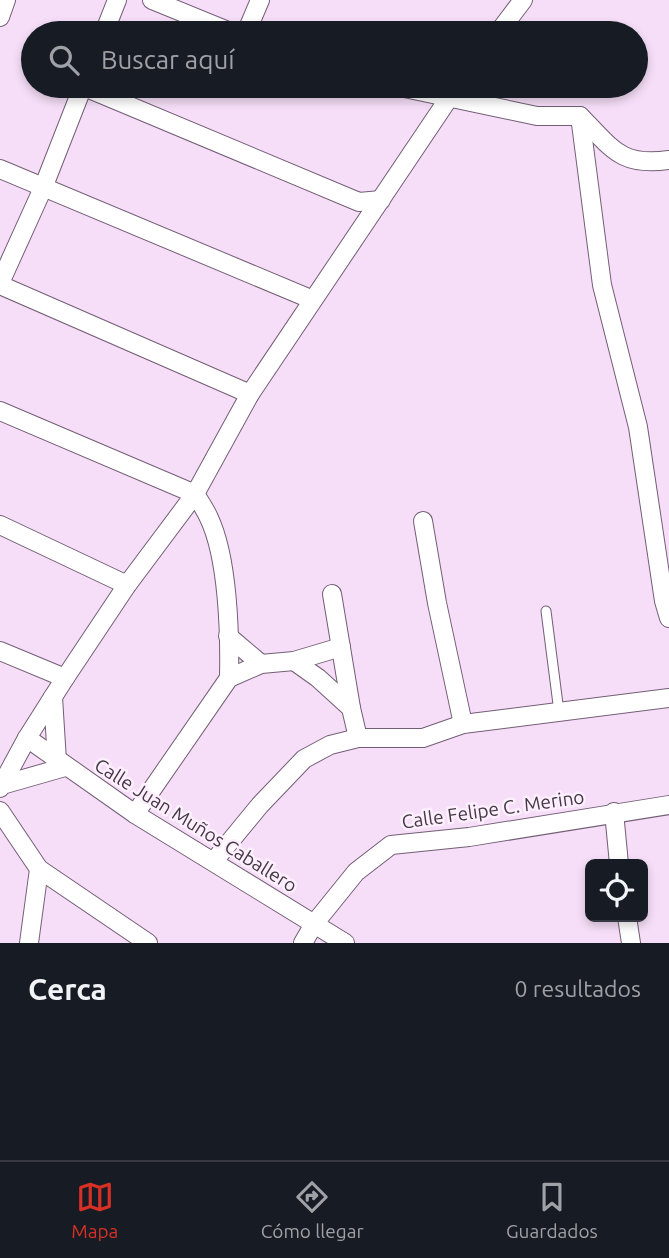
<!DOCTYPE html>
<html lang="es">
<meta charset="utf-8">
<style>
:root{--surface:#171b24;--page:#242831;--text:#f1f3f6;--muted:#9ea1a6;--line:#363941;--accent:#d93025}
body{margin:0;font-family:Ubuntu,sans-serif;background:var(--page);color:var(--text)}
.controls{position:absolute;right:21px;bottom:21px;display:grid;overflow:hidden;border-radius:10px;box-shadow:0 4px 10px #0003}
.controls button{width:63px;height:63px;display:grid;place-items:center;padding:0;border:0;border-bottom:2px solid var(--line);background:var(--surface);color:var(--text);font:35px sans-serif}
.list{margin:0;padding:0;list-style:none}
h2{display:flex;justify-content:space-between;align-items:center;height:91px;margin:0;padding:0 28px;font-size:30px}
h2 small{font-size:23px;font-weight:400;color:var(--muted)}
.icon{flex:none;width:38px;height:38px;fill:none;stroke:currentColor;stroke-width:2;stroke-linecap:round;stroke-linejoin:round}
.map{position:relative;flex:none;width:669px;height:943px;overflow:hidden}
.search{position:absolute;background:var(--surface);box-shadow:0 4px 10px #0003;left:21px;right:21px;top:21px;height:77px;display:flex;align-items:center;gap:18px;box-sizing:border-box;padding:0 24px;border-radius:38px;color:var(--muted);font-size:26px}
.sheet{height:217px;background:var(--surface)}
nav{display:flex;justify-content:space-around;align-items:center;box-sizing:border-box;height:98px;border-top:2px solid var(--line);background:var(--surface);font-size:19px;color:var(--muted)}
nav a{display:grid;justify-items:center;gap:4px}
nav .on{color:var(--accent)}
.map>svg:first-child{display:block}
.lines{fill:none;stroke-linecap:round;stroke-linejoin:round}
.service-casing{stroke:#735e75;stroke-width:11}
.minor-casing{stroke:#735e75;stroke-width:20}
.service{stroke:#fff;stroke-width:9}
.minor{stroke:#fff;stroke-width:18}
.labels{text-anchor:middle;dominant-baseline:central;stroke-width:5;stroke-linejoin:round;paint-order:stroke}
.street-label{font-size:19px;fill:#423943;stroke:#feefff}
</style>
<div class="map">
<svg width="669" height="943" viewBox="0 0 669 943">
<rect width="100%" height="100%" fill="#f6def8"/>
<g class="lines">
<g class="service-casing">
<path id="service" d="M546 611 559 712"/>
</g>
<g class="minor-casing">
<g id="minor">
<path d="M152 0 233 33"/>
<path d="M0 17 6 0"/>
<path d="M104 33 117 0"/>
<path d="M246 33 260 0"/>
<path d="M498 33 523 0"/>
<path d="M82 86 359 202 381 200"/>
<path d="M395 86 537 116H580C612 148 620 167 669 160"/>
<path d="M580 116 602 285 638 427 664 601 669 618"/>
<path d="M0 169 313 300"/>
<path d="M0 283 43 188 83 86"/>
<path d="M0 285 250 394"/>
<path d="M0 411 195 494C200 502 205 509 209 518 228 558 230 633 229 678"/>
<path d="M423 521 437 603 463 724"/>
<path d="M0 525 127 585"/>
<path d="M332 594 351 708"/>
<path d="M228 636 261 664"/>
<path d="M0 651 65 678"/>
<path d="M294 661 318 678 351 708 358 738"/>
<path d="M53 697 57 761"/>
<path d="M27 738 135 814 345 943"/>
<path d="M2 785 65 767"/>
<path d="M0 788 27 738 65 678 127 585 195 494 250 394 457 86"/>
<path d="M0 811 39 869 29 943"/>
<path d="M614 812 619 864"/>
<path d="M135 814 229 678 261 664 294 661 341 647"/>
<path d="M214 861 260 805 304 759 330 745 358 738H423L463 724 669 698"/>
<path d="M39 869 148 943"/>
<path d="M627 917 631 943"/>
<path d="M303 943 314 924 356 872 391 845 469 837 669 805"/>
</g>
</g>
<use href="#service" class="service"/>
<use href="#minor" class="minor"/>
</g>
<g class="labels">
<g class="street-label">
<text transform="translate(493 809) rotate(-8)">Calle Felipe C. Merino</text>
<text transform="translate(196 825) rotate(32)">Calle Juan Muños Caballero</text>
</g>
</g>
</svg>
<div class="controls">
<button><svg class="icon" aria-label="locate" viewBox="0 0 24 24"><circle cx="12" cy="12" r="6"/><path d="M12 2v4M12 18v4M2 12h4M18 12h4"/></svg></button>
</div>
<div class="search"><svg class="icon" aria-label="search" viewBox="0 0 24 24"><circle cx="10" cy="10" r="6"/><path d="M15 15l6 6"/></svg>Buscar aquí</div>
</div>
<section class="sheet">
<h2>Cerca<small>0 resultados</small></h2>
<ul class="list">
</ul>
</section>
<nav>
<a class="on"><svg class="icon" aria-label="map" viewBox="0 0 24 24"><path d="M3 6l6-2 6 2 6-2v14l-6 2-6-2-6 2zM9 4v14M15 6v14"/></svg>Mapa</a>
<a><svg class="icon" aria-label="directions" viewBox="0 0 24 24"><path d="M12 3l9 9-9 9-9-9zM9 14v-3h6M13 9l2 2-2 2"/></svg>Cómo llegar</a>
<a><svg class="icon" aria-label="saved" viewBox="0 0 24 24"><path d="M7 4h10v16l-5-4-5 4z"/></svg>Guardados</a>
</nav>
